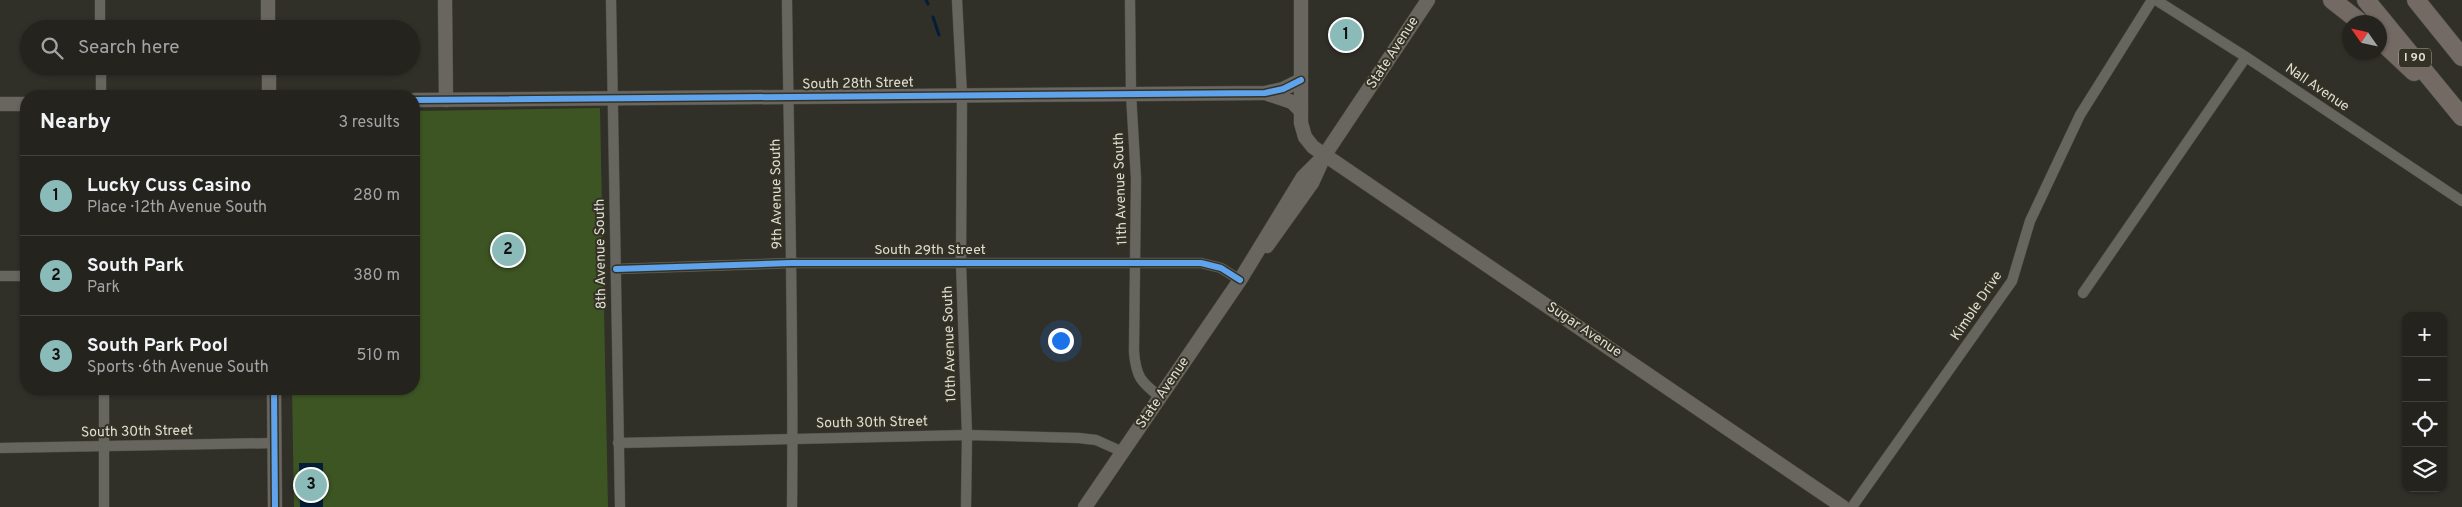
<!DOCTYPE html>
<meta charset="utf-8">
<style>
:root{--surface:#24231e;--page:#2c2b27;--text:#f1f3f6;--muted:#a3a4a4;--line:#41403c;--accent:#8bbbb9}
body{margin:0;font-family:Overpass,sans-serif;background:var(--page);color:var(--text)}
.controls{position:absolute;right:15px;bottom:15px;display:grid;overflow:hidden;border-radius:10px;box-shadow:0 1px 4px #0004}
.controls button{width:45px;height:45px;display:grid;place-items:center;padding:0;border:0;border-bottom:1px solid var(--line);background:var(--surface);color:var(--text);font:25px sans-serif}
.compass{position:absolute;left:2342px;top:15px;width:45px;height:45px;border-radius:50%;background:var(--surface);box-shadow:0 1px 4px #0004;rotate:304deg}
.you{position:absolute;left:1060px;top:340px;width:18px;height:18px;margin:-12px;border:4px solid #fff;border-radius:50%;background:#1a73e8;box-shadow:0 0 0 8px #1a73e833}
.badge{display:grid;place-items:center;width:32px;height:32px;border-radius:50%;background:var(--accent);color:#111;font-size:16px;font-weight:700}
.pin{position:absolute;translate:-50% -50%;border:2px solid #fff;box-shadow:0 1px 5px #0006}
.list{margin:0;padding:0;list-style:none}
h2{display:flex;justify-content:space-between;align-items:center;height:65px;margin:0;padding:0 20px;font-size:21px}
h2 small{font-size:16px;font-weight:400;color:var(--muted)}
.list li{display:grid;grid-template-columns:32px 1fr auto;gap:15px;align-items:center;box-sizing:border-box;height:80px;padding:0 20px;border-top:1px solid var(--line)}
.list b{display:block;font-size:19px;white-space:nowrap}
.list p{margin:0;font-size:16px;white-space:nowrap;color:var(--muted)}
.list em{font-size:16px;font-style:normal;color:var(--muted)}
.icon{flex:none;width:28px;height:28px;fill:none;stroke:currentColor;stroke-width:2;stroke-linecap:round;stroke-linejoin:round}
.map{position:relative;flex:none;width:2462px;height:507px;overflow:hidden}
.search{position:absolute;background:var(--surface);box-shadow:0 1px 4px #0004;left:20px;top:20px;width:400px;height:55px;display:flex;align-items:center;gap:12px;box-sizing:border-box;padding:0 18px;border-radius:28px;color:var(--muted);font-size:19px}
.panel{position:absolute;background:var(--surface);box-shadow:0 1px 4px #0004;left:20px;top:90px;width:400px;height:305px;border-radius:20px}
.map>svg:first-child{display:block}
.green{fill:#3d5523}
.water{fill:#051e38}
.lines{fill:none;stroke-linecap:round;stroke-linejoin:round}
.stream{stroke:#051e38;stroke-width:3}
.street-casing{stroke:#4c4b44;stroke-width:11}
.secondary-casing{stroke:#4c4b44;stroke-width:15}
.highway-casing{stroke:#4c4b44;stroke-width:19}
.street{stroke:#66655e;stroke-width:10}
.secondary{stroke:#69665f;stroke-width:14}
.highway{stroke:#736a63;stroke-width:18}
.cycleway-casing{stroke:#343224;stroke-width:9}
.cycleway{stroke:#60a3ed;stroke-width:6}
.labels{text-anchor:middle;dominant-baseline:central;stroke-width:4;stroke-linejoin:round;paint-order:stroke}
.shield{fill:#343224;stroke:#acaaa0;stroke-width:1}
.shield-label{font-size:12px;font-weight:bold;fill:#dfded5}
.street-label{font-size:14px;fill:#dfded5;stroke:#343224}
</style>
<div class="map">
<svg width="2462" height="507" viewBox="0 0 2462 507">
<rect width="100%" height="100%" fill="#302f28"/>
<path class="green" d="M600 108 608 507H294L292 389H414V111Z"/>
<path class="water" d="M299 463H323V507H300Z"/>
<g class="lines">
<g class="stream">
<path d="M926 0 928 4"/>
<path d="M933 17 939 35"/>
</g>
<g class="street-casing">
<g id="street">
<path d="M100 0V29"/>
<path d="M611 0 620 507"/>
<path d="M787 0C789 169 794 338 792 507"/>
<path d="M957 0 962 95 961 263 967 435 966 507"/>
<path d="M1130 0 1131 94 1136 179 1134 352C1136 377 1141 382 1160 397"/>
<path d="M2156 0 2246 57 2462 201"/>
<path d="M101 66V96"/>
<path d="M616 269 791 263H1201L1221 268 1240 280"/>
<path d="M0 276H26"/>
<path d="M2083 293 2246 57"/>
<path d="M104 389V507"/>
<path d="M618 443 967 435 1079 438 1096 440 1123 452"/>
<path d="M0 448 275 443"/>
<path d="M1852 507 2012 281 2030 221 2080 115 2152 0"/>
</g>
</g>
<g class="secondary-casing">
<g id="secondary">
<path d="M268 0V29"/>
<path d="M445 0 446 100"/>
<path d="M1301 0V123L1305 137 1313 147 1843 507"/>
<path d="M269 66V96"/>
<path d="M1268 94 1292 102 1300 110"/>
<path d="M414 100 1265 93 1283 89 1301 80"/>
<path d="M0 104H26"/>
<path d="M1267 246 1312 183 1322 161"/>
<path d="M274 389 275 507"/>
<path d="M1085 507 1240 280 1303 177 1324 156 1428 0"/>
</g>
</g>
<g class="highway-casing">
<g id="highway">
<path d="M2332 0 2360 22"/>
<path d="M2366 0 2462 117"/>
<path d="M2416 0 2462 57"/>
<path d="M2380 40 2414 72"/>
</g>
</g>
<use href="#street" class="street"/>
<use href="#secondary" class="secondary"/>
<use href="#highway" class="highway"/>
<g class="cycleway-casing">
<g id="cycleway">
<path d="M414 100 1265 93 1283 89 1301 80"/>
<path d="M616 269 791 263H1201L1221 268 1240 280"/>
<path d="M274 389 275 507"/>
</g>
</g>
<use href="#cycleway" class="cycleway"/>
</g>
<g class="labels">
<rect class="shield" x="2399" y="48.5" width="32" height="19" rx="4"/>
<g class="shield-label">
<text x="2415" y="58">I 90</text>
</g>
<g class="street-label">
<text transform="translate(1393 53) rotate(-57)">State Avenue</text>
<text transform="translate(858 84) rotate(-1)">South 28th Street</text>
<text transform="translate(2317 88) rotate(34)">Nall Avenue</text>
<text transform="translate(1121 189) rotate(-92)">11th Avenue South</text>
<text transform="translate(777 194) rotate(-91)">9th Avenue South</text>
<text x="930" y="250">South 29th Street</text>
<text transform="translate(601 254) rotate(-91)">8th Avenue South</text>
<text transform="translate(1977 306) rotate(-56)">Kimble Drive</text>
<text transform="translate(1584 330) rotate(34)">Sugar Avenue</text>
<text transform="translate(950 344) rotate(-92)">10th Avenue South</text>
<text transform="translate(1163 393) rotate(-56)">State Avenue</text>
<text transform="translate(872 423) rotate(-1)">South 30th Street</text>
<text transform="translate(137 432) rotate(-1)">South 30th Street</text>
</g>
</g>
</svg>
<div class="controls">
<button>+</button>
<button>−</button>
<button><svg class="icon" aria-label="locate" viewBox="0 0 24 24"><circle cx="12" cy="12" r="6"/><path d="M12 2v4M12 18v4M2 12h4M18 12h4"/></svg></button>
<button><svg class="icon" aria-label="layers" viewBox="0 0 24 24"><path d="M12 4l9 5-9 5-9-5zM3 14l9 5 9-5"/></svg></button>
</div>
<svg class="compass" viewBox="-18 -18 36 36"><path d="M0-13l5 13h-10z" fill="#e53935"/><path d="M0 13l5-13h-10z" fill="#a3a4a4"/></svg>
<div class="you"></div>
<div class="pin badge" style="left:1346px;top:35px">1</div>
<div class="pin badge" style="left:508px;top:250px">2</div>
<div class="pin badge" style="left:311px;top:485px">3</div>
<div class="search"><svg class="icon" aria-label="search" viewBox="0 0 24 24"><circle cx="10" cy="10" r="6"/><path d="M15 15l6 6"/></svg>Search here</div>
<section class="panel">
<h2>Nearby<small>3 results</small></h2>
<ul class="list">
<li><span class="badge">1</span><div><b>Lucky Cuss Casino</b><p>Place · 12th Avenue South</p></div><em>280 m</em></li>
<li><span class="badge">2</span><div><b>South Park</b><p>Park</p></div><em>380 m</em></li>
<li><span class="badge">3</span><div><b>South Park Pool</b><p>Sports · 6th Avenue South</p></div><em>510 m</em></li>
</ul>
</section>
</div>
